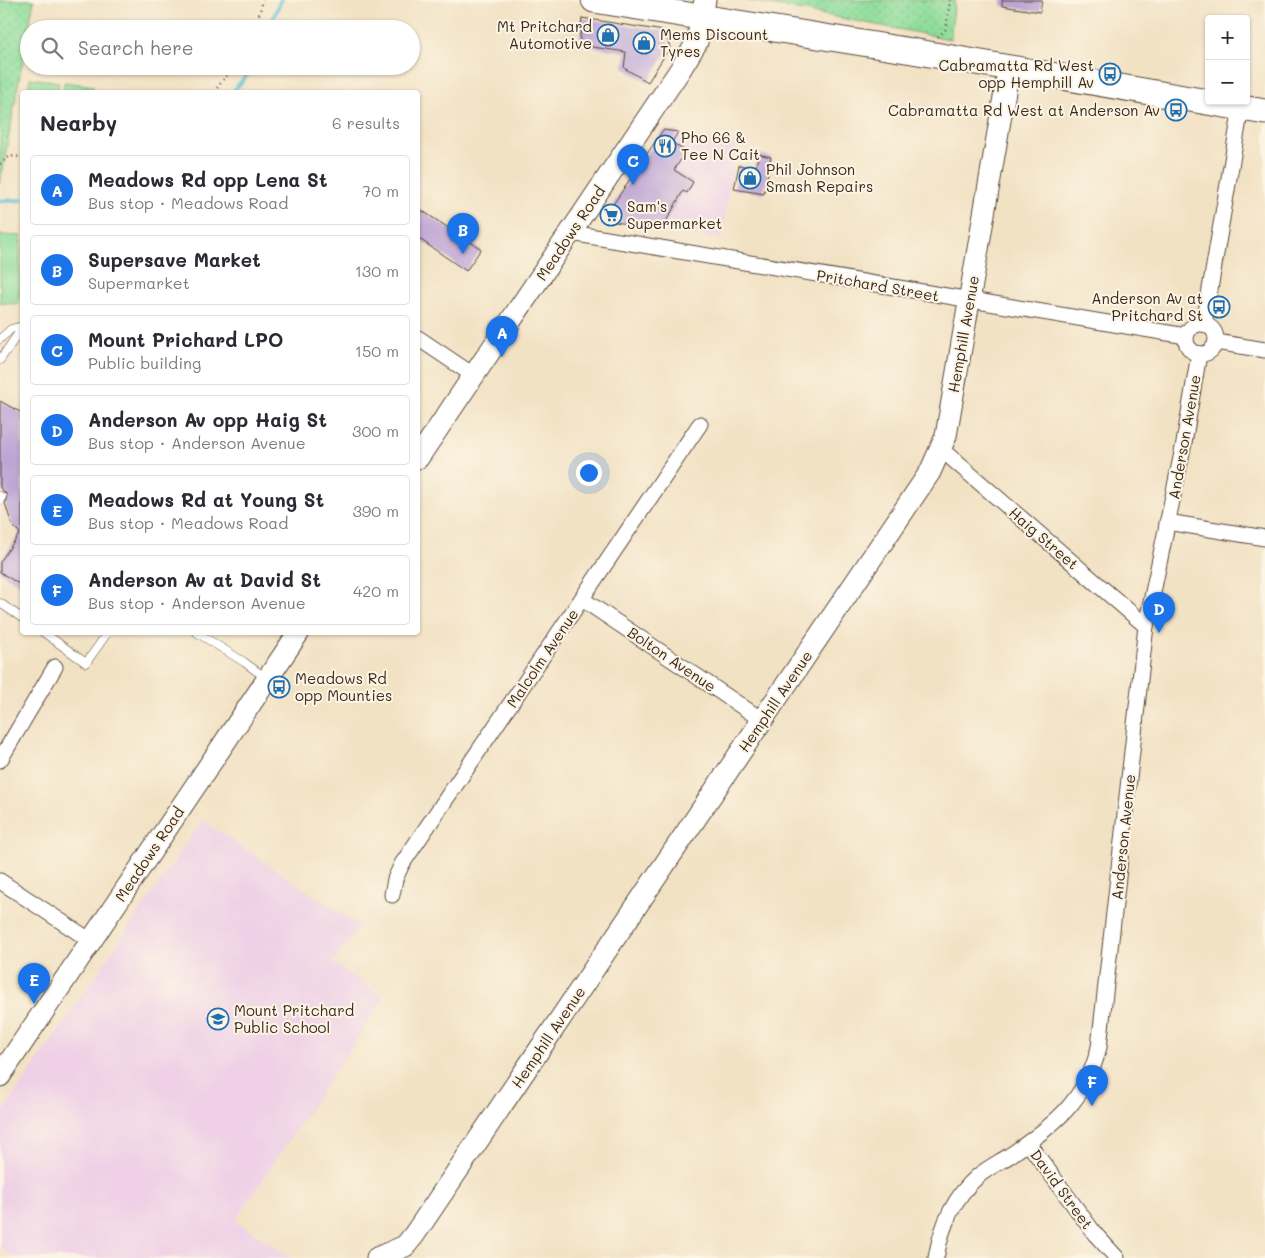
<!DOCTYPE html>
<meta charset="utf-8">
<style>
:root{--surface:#fff;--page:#f2f2f3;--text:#2b2b33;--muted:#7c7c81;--line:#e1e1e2;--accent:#1a73e8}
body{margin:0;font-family:Mali,sans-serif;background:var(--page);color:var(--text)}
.controls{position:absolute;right:15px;top:15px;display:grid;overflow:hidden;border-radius:5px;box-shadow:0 1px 4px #0004}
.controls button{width:45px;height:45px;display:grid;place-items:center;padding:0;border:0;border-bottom:1px solid var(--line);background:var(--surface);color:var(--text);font:25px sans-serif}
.you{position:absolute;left:588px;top:472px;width:18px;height:18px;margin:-12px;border:4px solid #fff;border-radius:50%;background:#1a73e8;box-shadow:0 0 0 8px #1a73e833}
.badge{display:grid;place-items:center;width:32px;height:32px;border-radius:50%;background:var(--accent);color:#fff;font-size:16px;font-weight:700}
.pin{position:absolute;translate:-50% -41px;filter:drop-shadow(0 1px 2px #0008)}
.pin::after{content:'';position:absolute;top:26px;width:18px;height:15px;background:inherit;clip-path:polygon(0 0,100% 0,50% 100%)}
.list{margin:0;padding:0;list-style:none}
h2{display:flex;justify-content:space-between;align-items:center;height:65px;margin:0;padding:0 20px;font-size:21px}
h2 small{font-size:16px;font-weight:400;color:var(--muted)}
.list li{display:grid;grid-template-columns:32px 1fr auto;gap:15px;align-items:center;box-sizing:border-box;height:70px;margin:0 10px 10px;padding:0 10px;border:1px solid var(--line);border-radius:5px}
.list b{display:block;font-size:19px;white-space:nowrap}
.list p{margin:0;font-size:16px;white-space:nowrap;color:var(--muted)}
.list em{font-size:16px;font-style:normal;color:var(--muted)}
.icon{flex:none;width:28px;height:28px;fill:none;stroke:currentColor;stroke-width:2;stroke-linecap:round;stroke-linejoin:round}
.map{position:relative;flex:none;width:1265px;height:1258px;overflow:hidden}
.search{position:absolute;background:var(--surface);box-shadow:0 1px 4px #0004;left:20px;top:20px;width:400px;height:55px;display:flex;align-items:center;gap:12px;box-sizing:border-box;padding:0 18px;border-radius:28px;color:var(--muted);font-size:19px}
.panel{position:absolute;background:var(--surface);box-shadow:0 1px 4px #0004;left:20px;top:90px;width:400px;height:545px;border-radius:5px}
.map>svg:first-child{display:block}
.built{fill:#efd0e6}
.park{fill:url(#park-dots);stroke:#65845c}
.pitch{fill:#8fdd9b;stroke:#65845c}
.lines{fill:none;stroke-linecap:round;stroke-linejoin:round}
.stream{stroke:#56c2d0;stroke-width:4}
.building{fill:#bea6d4}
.lane-casing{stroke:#564637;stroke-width:9}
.street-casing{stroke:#564637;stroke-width:17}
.secondary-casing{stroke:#564637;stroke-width:23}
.primary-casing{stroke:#564637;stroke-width:27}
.path{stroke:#564637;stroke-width:2.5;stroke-dasharray:1 4;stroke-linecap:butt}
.lane{stroke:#fff;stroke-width:8}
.street{stroke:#fff;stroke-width:15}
.secondary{stroke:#fff;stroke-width:21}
.primary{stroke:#fff;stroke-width:25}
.labels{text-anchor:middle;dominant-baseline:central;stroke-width:4;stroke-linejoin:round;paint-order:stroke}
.poi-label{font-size:15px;fill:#3b2a1e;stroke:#fcf5e5;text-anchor:start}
.street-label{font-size:15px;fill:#3b2a1e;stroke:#fcf5e5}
</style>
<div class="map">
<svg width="1265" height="1258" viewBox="0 0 1265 1258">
<defs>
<pattern id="park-dots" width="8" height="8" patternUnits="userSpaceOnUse" patternTransform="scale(1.25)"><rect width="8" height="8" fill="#8fdd9b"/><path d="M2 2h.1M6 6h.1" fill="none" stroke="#7cbe85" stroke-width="1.8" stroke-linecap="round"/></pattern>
</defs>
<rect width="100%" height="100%" fill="#fcf5e5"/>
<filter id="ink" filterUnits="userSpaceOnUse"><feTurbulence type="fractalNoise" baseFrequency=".02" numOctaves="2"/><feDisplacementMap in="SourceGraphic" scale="10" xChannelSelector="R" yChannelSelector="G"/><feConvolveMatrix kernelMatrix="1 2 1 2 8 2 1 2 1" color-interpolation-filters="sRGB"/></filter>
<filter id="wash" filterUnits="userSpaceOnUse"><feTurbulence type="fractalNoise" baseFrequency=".0096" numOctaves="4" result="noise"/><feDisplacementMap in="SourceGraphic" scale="20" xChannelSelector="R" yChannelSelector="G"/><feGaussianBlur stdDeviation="1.12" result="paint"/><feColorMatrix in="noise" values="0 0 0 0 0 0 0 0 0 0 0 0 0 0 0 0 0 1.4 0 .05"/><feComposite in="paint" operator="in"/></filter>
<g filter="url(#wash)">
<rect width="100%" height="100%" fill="#f2e2c4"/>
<g class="built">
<path d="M663 131 737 143 721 240 607 220 606 215Z"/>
<path d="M202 820 359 926 333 963 384 998 235 1221 293 1258H15L0 1248V1116Z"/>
</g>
<g class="park">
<path d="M0 0H34L0 183Z"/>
<path d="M746 0H955L950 39Z"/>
</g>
<g class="pitch">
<path d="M30 78 59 82 57 92H28Z"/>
<path d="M64 82 93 86 92 92H63Z"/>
<path d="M0 235 21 236 19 304 0 303Z"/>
</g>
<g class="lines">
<g class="stream">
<path d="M269 29 281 0"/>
<path d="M233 92 254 66"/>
<path d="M0 201 22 200"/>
</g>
</g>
<g id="blocks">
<g class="building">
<path d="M1002 0H1042L1040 12 1002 6Z"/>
<path d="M582 18 664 31 670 47 648 82 624 68 626 52 579 45Z"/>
<path d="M663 130 678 132 672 142 686 152 674 170 693 182 687 193 683 191 662 229 608 221 606 215Z"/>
<path d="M758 154 771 157 764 194 734 189 739 165 756 169Z"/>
<path d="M418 208 481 249 466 271 418 238Z"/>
<path d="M0 401 22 413V586L0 572V562L20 533 12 525 5 503 7 495 0 488Z"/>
</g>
</g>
</g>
<g filter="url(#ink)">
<use href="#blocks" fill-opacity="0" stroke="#564637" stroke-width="1"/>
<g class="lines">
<g class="lane-casing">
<g id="lane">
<path d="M0 339 11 329 22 326"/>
<path d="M0 360 22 328"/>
<path d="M0 496 2 497 0 500"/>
<path d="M0 603 22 618"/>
<path d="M43 632 86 663 108 632"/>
<path d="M196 632 244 662 266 678"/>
</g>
</g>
<g class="street-casing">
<g id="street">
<path d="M571 233 1186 336"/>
<circle cx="1201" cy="339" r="15"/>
<path d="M1204 324 1241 108"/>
<path d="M418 338 473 375"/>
<path d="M1216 342 1265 350"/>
<path d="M942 450 1146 626"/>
<path d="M1167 522 1265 538"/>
<path d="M582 599 762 720"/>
<path d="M0 760 55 667"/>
<path d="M0 881 91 941"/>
<path d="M392 895 395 879 402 864 700 424"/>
<path d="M1028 1143 1095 1234 1117 1258"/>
<path d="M936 1258C941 1228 953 1198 977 1177 986 1169 998 1163 1009 1156 1053 1126 1086 1101 1099 1047L1146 626 1184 443 1199 354"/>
</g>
</g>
<g class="secondary-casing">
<g id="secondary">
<path d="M418 458 680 70 697 42 705 0"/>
<path d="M0 1076 299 632"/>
<path d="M377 1258 405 1246 414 1235 930 472 946 436 1009 68"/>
</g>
</g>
<g class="primary-casing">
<path id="primary" d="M594 0 912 51 1265 112"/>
</g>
<g class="path">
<path d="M255 29 263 0"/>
<path d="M938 37 946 29 950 0"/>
<path d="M214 92 234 66"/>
<path d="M0 164 10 156 22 157"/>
</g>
<use href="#lane" class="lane"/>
<use href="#street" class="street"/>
<use href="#secondary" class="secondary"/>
<use href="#primary" class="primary"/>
</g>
</g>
<defs>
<g id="shop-ring" transform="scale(1.125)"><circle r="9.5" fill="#fcf5e5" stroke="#1f6fb2" stroke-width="1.5"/><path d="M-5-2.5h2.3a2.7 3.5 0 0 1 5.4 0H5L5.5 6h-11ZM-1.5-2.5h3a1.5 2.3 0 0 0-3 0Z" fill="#1f6fb2"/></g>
<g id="bus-ring" transform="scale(1.125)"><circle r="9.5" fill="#fcf5e5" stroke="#1f6fb2" stroke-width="1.5"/><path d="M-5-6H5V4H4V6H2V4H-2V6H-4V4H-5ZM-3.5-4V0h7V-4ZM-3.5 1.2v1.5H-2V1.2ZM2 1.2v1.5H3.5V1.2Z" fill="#1f6fb2"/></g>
<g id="restaurant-ring" transform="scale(1.125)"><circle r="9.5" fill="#fcf5e5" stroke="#1f6fb2" stroke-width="1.5"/><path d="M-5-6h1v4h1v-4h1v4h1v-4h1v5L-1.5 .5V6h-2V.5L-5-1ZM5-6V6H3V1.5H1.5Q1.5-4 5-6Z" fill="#1f6fb2"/></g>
<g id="supermarket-ring" transform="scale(1.125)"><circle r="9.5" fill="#fcf5e5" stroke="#1f6fb2" stroke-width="1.5"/><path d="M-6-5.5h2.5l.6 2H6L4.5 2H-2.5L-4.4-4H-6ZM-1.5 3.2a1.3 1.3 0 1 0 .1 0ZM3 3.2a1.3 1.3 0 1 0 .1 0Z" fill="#1f6fb2"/></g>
<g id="school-ring" transform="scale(1.125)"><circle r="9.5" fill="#fcf5e5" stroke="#1f6fb2" stroke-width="1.5"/><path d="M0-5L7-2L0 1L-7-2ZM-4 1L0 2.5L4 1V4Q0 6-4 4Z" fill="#1f6fb2"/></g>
</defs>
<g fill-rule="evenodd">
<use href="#shop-ring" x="608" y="35"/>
<use href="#shop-ring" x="644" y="43"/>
<use href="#bus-ring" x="1110" y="74"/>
<use href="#bus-ring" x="1176" y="110"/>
<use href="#restaurant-ring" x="665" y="146"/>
<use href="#shop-ring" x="750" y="178"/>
<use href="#supermarket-ring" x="611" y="215"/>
<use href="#bus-ring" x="1219" y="307"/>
<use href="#bus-ring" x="279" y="687"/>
<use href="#school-ring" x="218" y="1019"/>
</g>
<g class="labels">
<g class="poi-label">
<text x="592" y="26" text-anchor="end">Mt Pritchard<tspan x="592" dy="17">Automotive</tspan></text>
<text x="660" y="34">Mems Discount<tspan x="660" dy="17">Tyres</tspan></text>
<text x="1094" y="65" text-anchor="end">Cabramatta Rd West<tspan x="1094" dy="17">opp Hemphill Av</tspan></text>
<text x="1160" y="110" text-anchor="end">Cabramatta Rd West at Anderson Av</text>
<text x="681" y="137">Pho 66 &amp;<tspan x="681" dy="17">Tee N Cait</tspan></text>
<text x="766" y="169">Phil Johnson<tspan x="766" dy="17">Smash Repairs</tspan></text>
<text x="627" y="206">Sam's<tspan x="627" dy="17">Supermarket</tspan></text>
<text x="1203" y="298" text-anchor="end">Anderson Av at<tspan x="1203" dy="17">Pritchard St</tspan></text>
<text x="295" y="678">Meadows Rd<tspan x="295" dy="17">opp Mounties</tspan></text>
<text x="234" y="1010">Mount Pritchard<tspan x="234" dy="17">Public School</tspan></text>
</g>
<g class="street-label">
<text transform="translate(570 233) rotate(-56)">Meadows Road</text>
<text transform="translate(878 285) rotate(10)">Pritchard Street</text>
<text transform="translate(963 334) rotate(-80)">Hemphill Avenue</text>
<text transform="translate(1184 437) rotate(-80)">Anderson Avenue</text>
<text transform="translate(1044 538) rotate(41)">Haig Street</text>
<text transform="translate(542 658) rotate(-56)">Malcolm Avenue</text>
<text transform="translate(672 659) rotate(34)">Bolton Avenue</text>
<text transform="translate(775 701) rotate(-56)">Hemphill Avenue</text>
<text transform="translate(1123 837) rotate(-84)">Anderson Avenue</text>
<text transform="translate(149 854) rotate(-56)">Meadows Road</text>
<text transform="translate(548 1037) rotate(-56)">Hemphill Avenue</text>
<text transform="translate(1062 1189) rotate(54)">David Street</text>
</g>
</g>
</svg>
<div class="controls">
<button>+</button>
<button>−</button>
</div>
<div class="you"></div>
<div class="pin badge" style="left:502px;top:357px">A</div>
<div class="pin badge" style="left:463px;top:254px">B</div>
<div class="pin badge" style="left:633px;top:185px">C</div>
<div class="pin badge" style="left:1159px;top:633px">D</div>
<div class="pin badge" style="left:34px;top:1004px">E</div>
<div class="pin badge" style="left:1092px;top:1106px">F</div>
<div class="search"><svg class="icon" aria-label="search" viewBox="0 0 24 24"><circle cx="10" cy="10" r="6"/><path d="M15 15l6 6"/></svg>Search here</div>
<section class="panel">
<h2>Nearby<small>6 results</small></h2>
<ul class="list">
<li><span class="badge">A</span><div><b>Meadows Rd opp Lena St</b><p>Bus stop · Meadows Road</p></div><em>70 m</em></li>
<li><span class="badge">B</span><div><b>Supersave Market</b><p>Supermarket</p></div><em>130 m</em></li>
<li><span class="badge">C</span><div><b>Mount Prichard LPO</b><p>Public building</p></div><em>150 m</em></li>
<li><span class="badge">D</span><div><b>Anderson Av opp Haig St</b><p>Bus stop · Anderson Avenue</p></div><em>300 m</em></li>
<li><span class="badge">E</span><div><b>Meadows Rd at Young St</b><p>Bus stop · Meadows Road</p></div><em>390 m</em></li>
<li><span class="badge">F</span><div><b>Anderson Av at David St</b><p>Bus stop · Anderson Avenue</p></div><em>420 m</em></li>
</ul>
</section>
</div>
